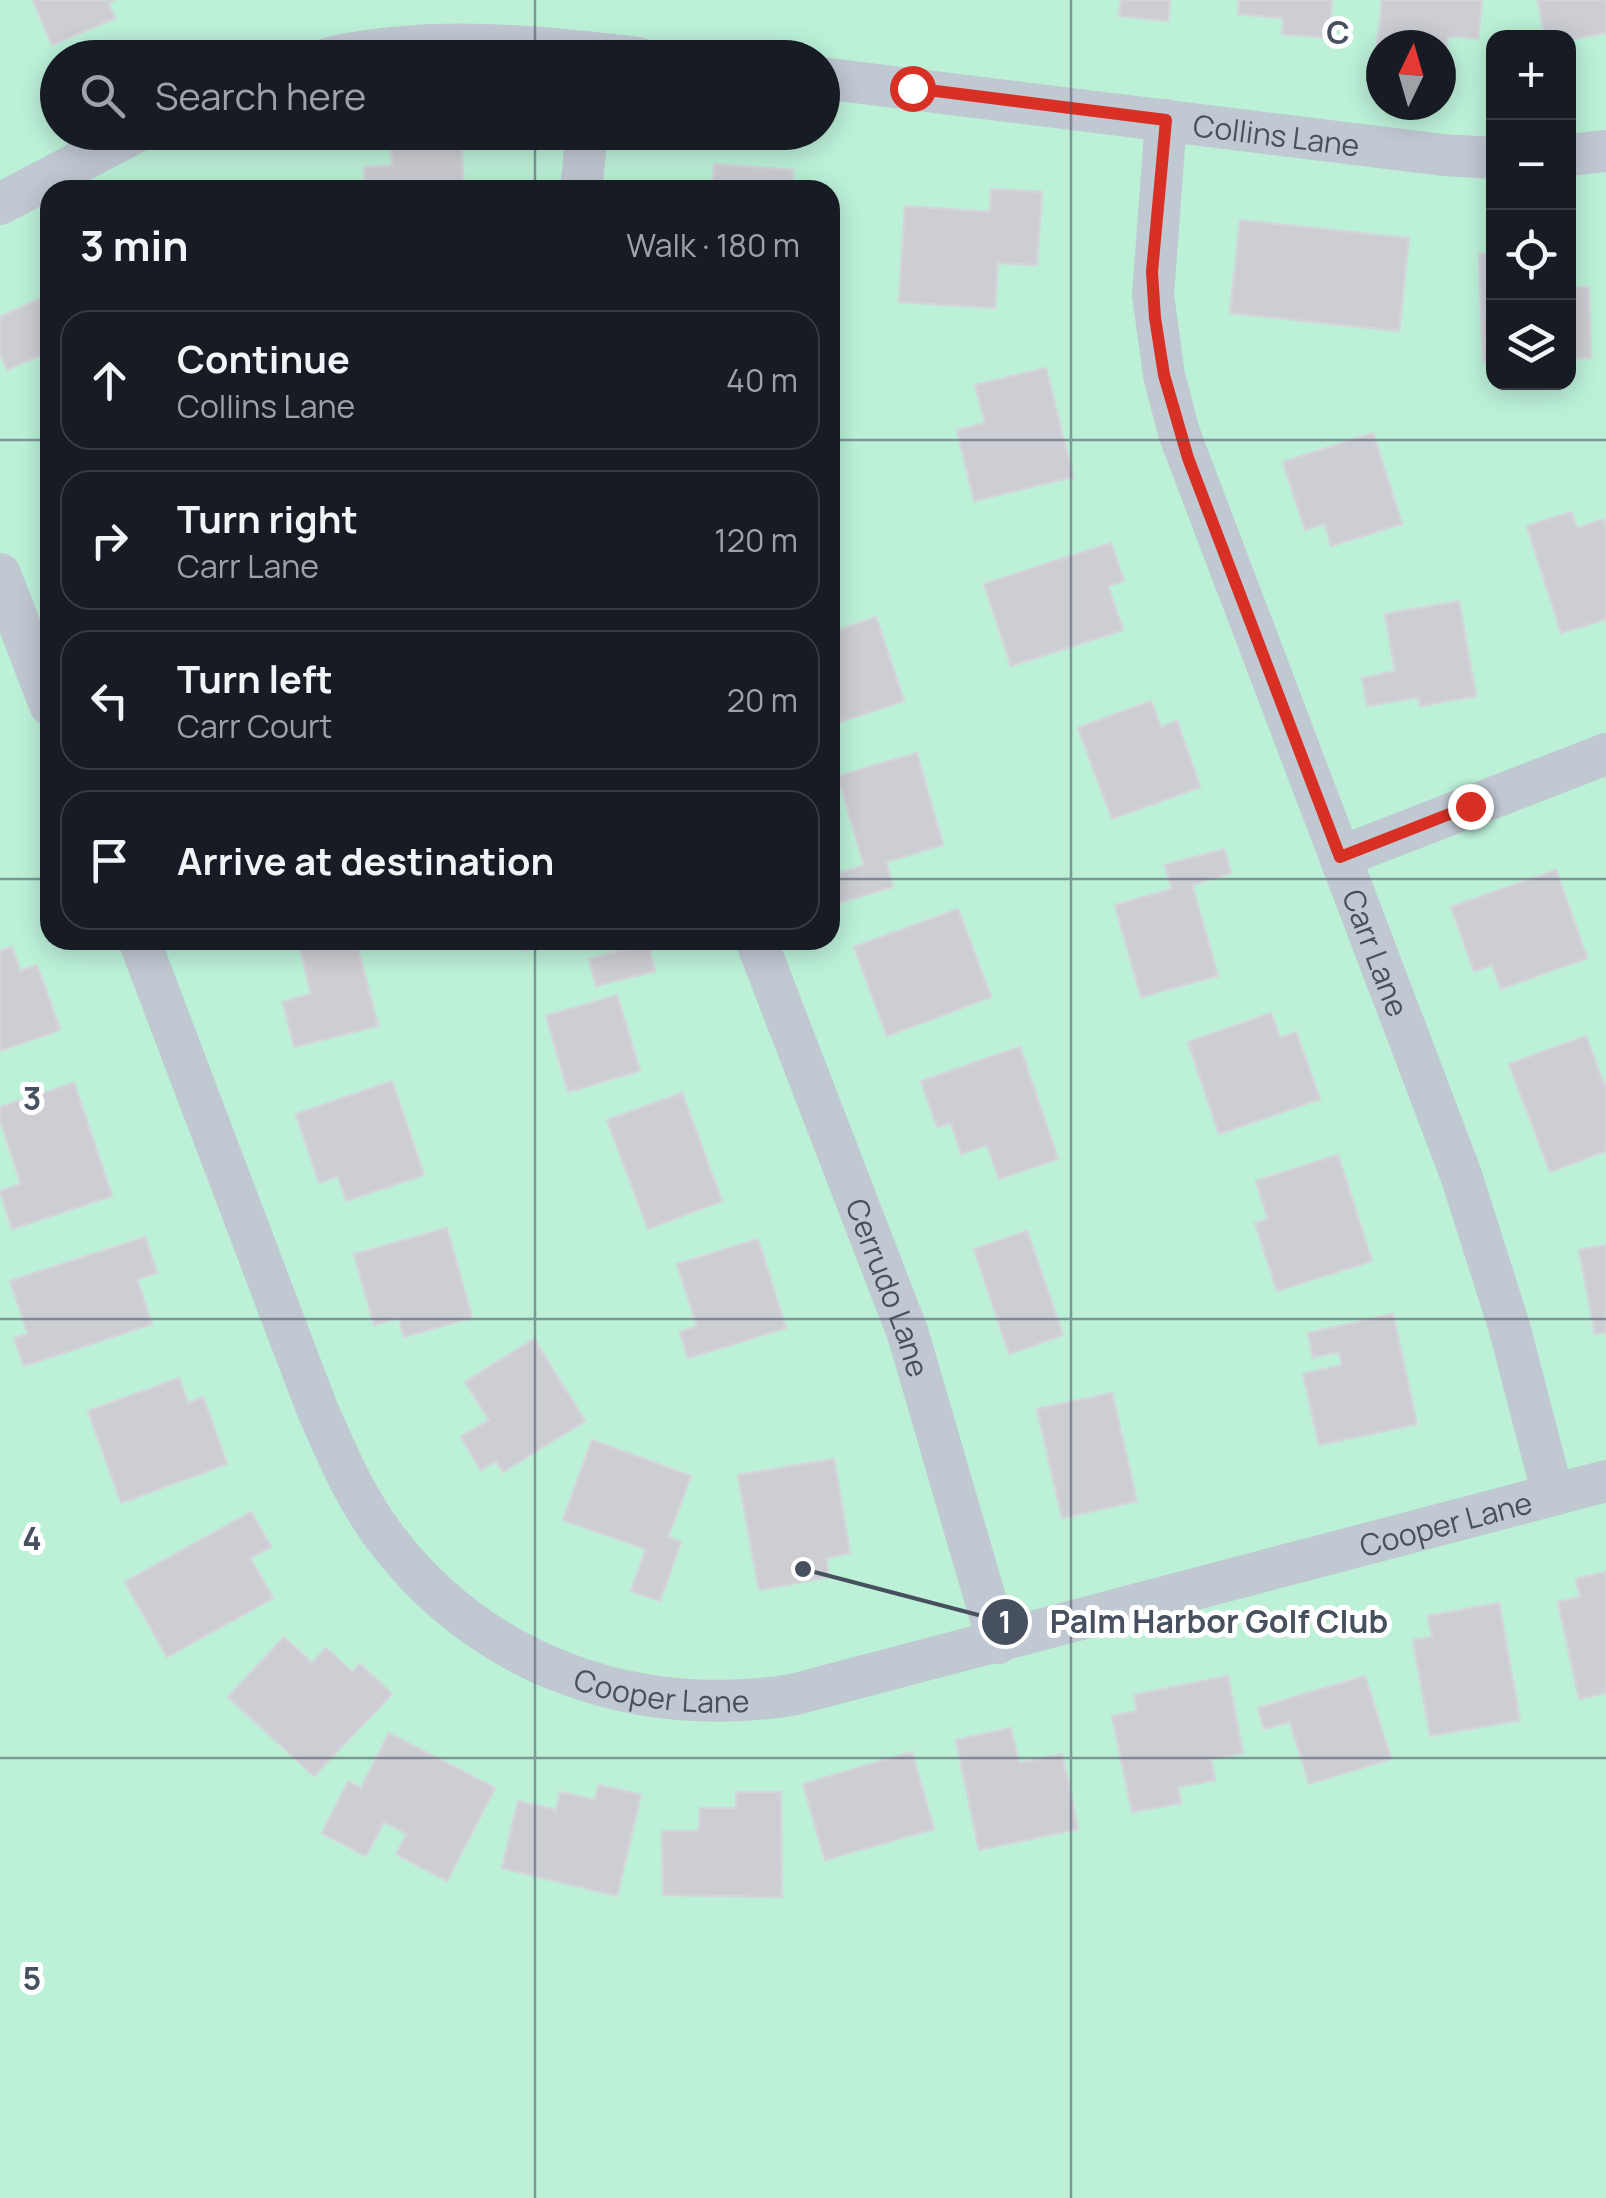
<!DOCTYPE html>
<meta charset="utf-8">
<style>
:root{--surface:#171b24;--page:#242831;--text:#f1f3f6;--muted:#9ea1a6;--line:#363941}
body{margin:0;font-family:Manrope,sans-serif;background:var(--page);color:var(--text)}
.controls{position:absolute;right:30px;top:30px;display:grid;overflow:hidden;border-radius:20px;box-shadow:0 5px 25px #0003}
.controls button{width:90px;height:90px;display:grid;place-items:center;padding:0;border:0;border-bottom:2px solid var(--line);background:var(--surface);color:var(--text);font:50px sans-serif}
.compass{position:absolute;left:1366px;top:30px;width:90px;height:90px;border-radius:50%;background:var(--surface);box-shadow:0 5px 25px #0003;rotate:5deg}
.stop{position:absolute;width:30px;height:30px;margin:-22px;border:8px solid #d93025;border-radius:50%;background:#fff}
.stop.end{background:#d93025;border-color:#fff;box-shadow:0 2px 10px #0008}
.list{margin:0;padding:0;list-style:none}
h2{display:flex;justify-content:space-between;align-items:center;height:130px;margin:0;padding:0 40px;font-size:42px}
h2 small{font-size:32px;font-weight:400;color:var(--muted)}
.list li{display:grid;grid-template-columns:65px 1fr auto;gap:30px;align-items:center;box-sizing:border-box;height:140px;margin:0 20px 20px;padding:0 20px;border:2px solid var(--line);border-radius:30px}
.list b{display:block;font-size:38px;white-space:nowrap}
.list p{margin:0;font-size:32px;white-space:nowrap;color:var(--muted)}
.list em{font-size:32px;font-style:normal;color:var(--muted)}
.icon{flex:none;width:55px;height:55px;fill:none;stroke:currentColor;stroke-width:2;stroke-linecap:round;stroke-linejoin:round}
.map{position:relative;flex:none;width:1606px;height:2198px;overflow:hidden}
.search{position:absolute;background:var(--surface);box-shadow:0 5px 25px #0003;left:40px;top:40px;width:800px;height:110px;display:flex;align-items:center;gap:25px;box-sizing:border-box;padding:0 35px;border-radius:55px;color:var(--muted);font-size:38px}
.panel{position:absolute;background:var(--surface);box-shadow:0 5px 25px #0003;left:40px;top:180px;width:800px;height:770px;border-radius:30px}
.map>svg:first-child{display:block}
.green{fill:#bcf1d8;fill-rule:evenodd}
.building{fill:#ccced4;stroke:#d3d5db;stroke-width:2.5}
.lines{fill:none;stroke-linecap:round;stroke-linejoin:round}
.street{stroke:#c0c8d2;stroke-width:42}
.route{stroke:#d93025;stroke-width:12}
.grid{fill:none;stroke:#47505e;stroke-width:2.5;stroke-opacity:0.55}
.labels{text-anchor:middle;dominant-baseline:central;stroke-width:10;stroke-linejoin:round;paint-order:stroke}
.street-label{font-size:30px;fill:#47505e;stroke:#fff}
.grid-label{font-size:32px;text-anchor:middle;font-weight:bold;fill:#47505e;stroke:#fff;stroke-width:10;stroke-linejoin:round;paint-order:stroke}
.leader{fill:none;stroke:#47505e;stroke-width:4}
.callout-dot{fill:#47505e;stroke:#fff;stroke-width:4}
.mark-label{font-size:30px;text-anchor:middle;font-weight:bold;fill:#fff}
.callout-label{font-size:32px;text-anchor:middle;font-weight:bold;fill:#47505e;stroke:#fff;stroke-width:10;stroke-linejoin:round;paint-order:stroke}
</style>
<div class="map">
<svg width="1606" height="2198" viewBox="0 0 1606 2198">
<rect width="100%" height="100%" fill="#f2f0f0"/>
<path class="green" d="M0 0H1606V2198H0ZM1494 38H1568V382H1494ZM1381 45H1441V105H1381ZM58 58H822V132H58ZM50 190H830V940H50Z"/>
<g class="building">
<path d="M33 0H115L108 3 115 18 52 45Z"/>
<path d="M1121 0H1170L1168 21 1119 16Z"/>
<path d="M1239 0H1332L1329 38 1282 34 1283 18 1238 14Z"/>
<path d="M1382 0H1482L1478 39 1448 36 1446 54 1441 53V45L1377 46Z"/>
<path d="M1538 0H1606V33L1568 40V38H1545Z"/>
<path d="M461 142 464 190H365L364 167 392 165 391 146Z"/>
<path d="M714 164 793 170 792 190H713Z"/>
<path d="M991 189 1042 192 1037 265 998 263 995 308 899 302 905 206 990 212Z"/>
<path d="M1240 220 1409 238 1399 331 1230 313Z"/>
<path d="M1494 253V362H1483L1479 254Z"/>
<path d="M50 279V351L7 370 0 354V317L48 295 42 283Z"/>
<path d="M1589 287 1591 358 1568 359V288Z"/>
<path d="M1046 368 1073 477 974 501 957 430 985 423 975 385Z"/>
<path d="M1373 433 1402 524 1331 546 1325 524 1305 530 1283 462Z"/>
<path d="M1571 512 1577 528 1604 519 1606 525V619L1561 633 1527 526Z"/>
<path d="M1111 543 1124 581 1108 586 1123 630 1011 666 984 584Z"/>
<path d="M1459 601 1476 696 1420 706 1419 697 1367 706 1362 678 1395 671 1385 614Z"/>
<path d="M876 617 904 701 830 725V633Z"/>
<path d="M1151 701 1161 727 1177 721 1200 787 1112 819 1078 728Z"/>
<path d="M917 753 943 845 886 862 893 887 830 905V875L864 866 838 776Z"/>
<path d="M1224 849 1231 873 1192 885 1218 976 1141 997 1115 905 1172 889 1165 865Z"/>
<path d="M1556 870 1587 958 1501 989 1492 965 1474 971 1451 907Z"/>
<path d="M958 909 991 997 887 1036 854 947Z"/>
<path d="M313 940H356L378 1026 294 1047 283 1002 311 994 299 944Z"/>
<path d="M520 940H558L524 951Z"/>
<path d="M648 944 655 971 596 986 589 959Z"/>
<path d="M12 947 20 971 37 965 60 1030 0 1051V951Z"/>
<path d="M617 995 640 1071 568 1092 546 1016Z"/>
<path d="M1271 1013 1280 1038 1296 1032 1320 1099 1219 1134 1188 1042Z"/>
<path d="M1586 1036 1606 1090V1151L1550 1172 1509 1064Z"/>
<path d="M1020 1047 1058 1159 999 1179 987 1145 961 1154 951 1123 937 1127 921 1081Z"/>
<path d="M392 1081 424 1175 346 1201 338 1176 319 1183 296 1114Z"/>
<path d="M74 1083 112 1196 12 1229 0 1191 21 1184 0 1120V1107Z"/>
<path d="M682 1093 722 1201 648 1229 607 1120Z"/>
<path d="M1338 1155 1372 1261 1277 1291 1255 1223 1268 1219 1256 1181Z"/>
<path d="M447 1228 472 1318 404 1337 399 1318 374 1325 354 1254Z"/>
<path d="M1027 1231 1063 1335 1009 1354 974 1249Z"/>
<path d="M145 1237 157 1273 137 1279 152 1324 24 1366 14 1338 28 1334 10 1281Z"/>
<path d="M758 1239 786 1328 688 1358 680 1332 697 1326 677 1264Z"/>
<path d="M1606 1245V1332L1595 1334 1579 1250Z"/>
<path d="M1393 1314 1417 1424 1319 1445 1303 1374 1342 1365 1339 1352 1313 1357 1308 1333Z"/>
<path d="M534 1339 585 1421 503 1472 496 1461 481 1470 461 1437 489 1420 465 1382Z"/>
<path d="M179 1378 188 1403 203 1397 227 1464 121 1503 88 1411Z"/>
<path d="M1112 1393 1137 1501 1062 1518 1037 1409Z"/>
<path d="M592 1440 691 1476 668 1537 681 1542 660 1601 631 1591 646 1549 563 1520Z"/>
<path d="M834 1459 850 1553 826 1558 829 1577 759 1590 738 1475Z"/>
<path d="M251 1512 271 1547 250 1558 273 1598 167 1657 125 1582Z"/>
<path d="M1606 1572V1693L1579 1699 1558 1602 1580 1597 1576 1579Z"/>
<path d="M1499 1603 1520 1720 1430 1736 1413 1640 1432 1637 1428 1616Z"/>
<path d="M284 1637 312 1663 326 1648 352 1672 360 1664 392 1694 314 1776 228 1697Z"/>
<path d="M1228 1676 1243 1753 1211 1759 1215 1780 1178 1787 1181 1803 1132 1812 1112 1716 1137 1711 1134 1695Z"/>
<path d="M1365 1676 1391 1759 1309 1784 1290 1722 1264 1729 1258 1708Z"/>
<path d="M1011 1728 1019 1763 1062 1754 1078 1829 979 1850 956 1740Z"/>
<path d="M389 1733 495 1788 447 1881 396 1854 407 1834 384 1822 366 1856 322 1833 348 1782 361 1788Z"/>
<path d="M912 1752 934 1829 825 1860 803 1784Z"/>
<path d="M599 1785 641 1795 617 1896 502 1868 518 1801 556 1810 560 1792 595 1800Z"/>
<path d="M736 1792H781L782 1897 663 1895 662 1831H699L700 1808H736Z"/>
</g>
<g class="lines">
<g class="street">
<path d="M329 58C433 35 535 46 639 58"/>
<path id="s1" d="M822 78 1443 155 1494 158"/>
<path id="s2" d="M1166 120 1153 295 1164 375 1179 433 1461 1175 1509 1326 1553 1495"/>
<path d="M1568 155 1606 151"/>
<path d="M581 190 587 132"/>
<path d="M0 204 136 132"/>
<path d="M0 574 50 705"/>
<path d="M1340 857 1606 754"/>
<path id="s3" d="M139 940 316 1406C336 1452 356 1500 387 1540 485 1667 635 1719 792 1695L1606 1481"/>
<path id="s4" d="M756 940 908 1334 998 1643"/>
</g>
</g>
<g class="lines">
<path class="route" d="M912 88 1166 120 1152 272 1155 318 1164 375 1188 458 1340 857 1470 806"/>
</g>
<path class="grid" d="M535 0V58M1071 0V2198M535 132V190M0 440H50M830 440H1606M0 879H50M830 879H1606M535 940V2198M0 1319H1606M0 1758H1606"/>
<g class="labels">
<g class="street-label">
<text stroke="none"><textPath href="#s1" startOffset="458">Collins Lane</textPath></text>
<text stroke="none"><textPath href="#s2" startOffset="872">Carr Lane</textPath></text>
<text stroke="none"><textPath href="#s4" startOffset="372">Cerrudo Lane</textPath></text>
<text stroke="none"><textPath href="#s3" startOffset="1782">Cooper Lane</textPath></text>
<text stroke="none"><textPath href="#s3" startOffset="975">Cooper Lane</textPath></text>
</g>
</g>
<g class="grid-label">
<text x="1338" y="44">C</text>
<text x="32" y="1110">3</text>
<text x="32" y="1550">4</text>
<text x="32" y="1990">5</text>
</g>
<path class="leader" d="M803 1569L1005 1622"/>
<g class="callout-dot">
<circle cx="803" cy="1569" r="10"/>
<circle cx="1005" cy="1622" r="25"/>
</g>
<g class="mark-label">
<text x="1005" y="1633">1</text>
</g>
<g class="callout-label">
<text x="1219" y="1633">Palm Harbor Golf Club</text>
</g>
</svg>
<div class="controls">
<button>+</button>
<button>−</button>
<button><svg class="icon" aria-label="locate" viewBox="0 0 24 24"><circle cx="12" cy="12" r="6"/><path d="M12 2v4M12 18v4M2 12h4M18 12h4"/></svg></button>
<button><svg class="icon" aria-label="layers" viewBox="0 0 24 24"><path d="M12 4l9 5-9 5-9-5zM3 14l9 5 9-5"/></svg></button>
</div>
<svg class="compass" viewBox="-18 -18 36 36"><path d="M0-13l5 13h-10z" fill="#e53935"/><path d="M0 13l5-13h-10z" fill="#9ea1a6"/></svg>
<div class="stop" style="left:912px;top:88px"></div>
<div class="stop end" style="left:1470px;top:806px"></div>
<div class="search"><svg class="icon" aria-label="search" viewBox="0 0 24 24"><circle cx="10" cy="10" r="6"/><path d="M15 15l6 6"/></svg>Search here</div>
<section class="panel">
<h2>3 min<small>Walk · 180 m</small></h2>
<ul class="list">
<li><svg class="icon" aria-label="ahead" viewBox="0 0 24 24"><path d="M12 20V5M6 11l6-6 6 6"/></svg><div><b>Continue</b><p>Collins Lane</p></div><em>40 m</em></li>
<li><svg class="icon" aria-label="right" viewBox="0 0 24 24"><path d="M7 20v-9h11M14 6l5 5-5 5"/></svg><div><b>Turn right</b><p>Carr Lane</p></div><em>120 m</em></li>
<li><svg class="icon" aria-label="left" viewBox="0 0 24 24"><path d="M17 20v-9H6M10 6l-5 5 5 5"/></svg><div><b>Turn left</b><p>Carr Court</p></div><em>20 m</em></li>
<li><svg class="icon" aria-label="arrive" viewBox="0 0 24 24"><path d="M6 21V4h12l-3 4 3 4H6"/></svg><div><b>Arrive at destination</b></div></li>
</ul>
</section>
</div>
